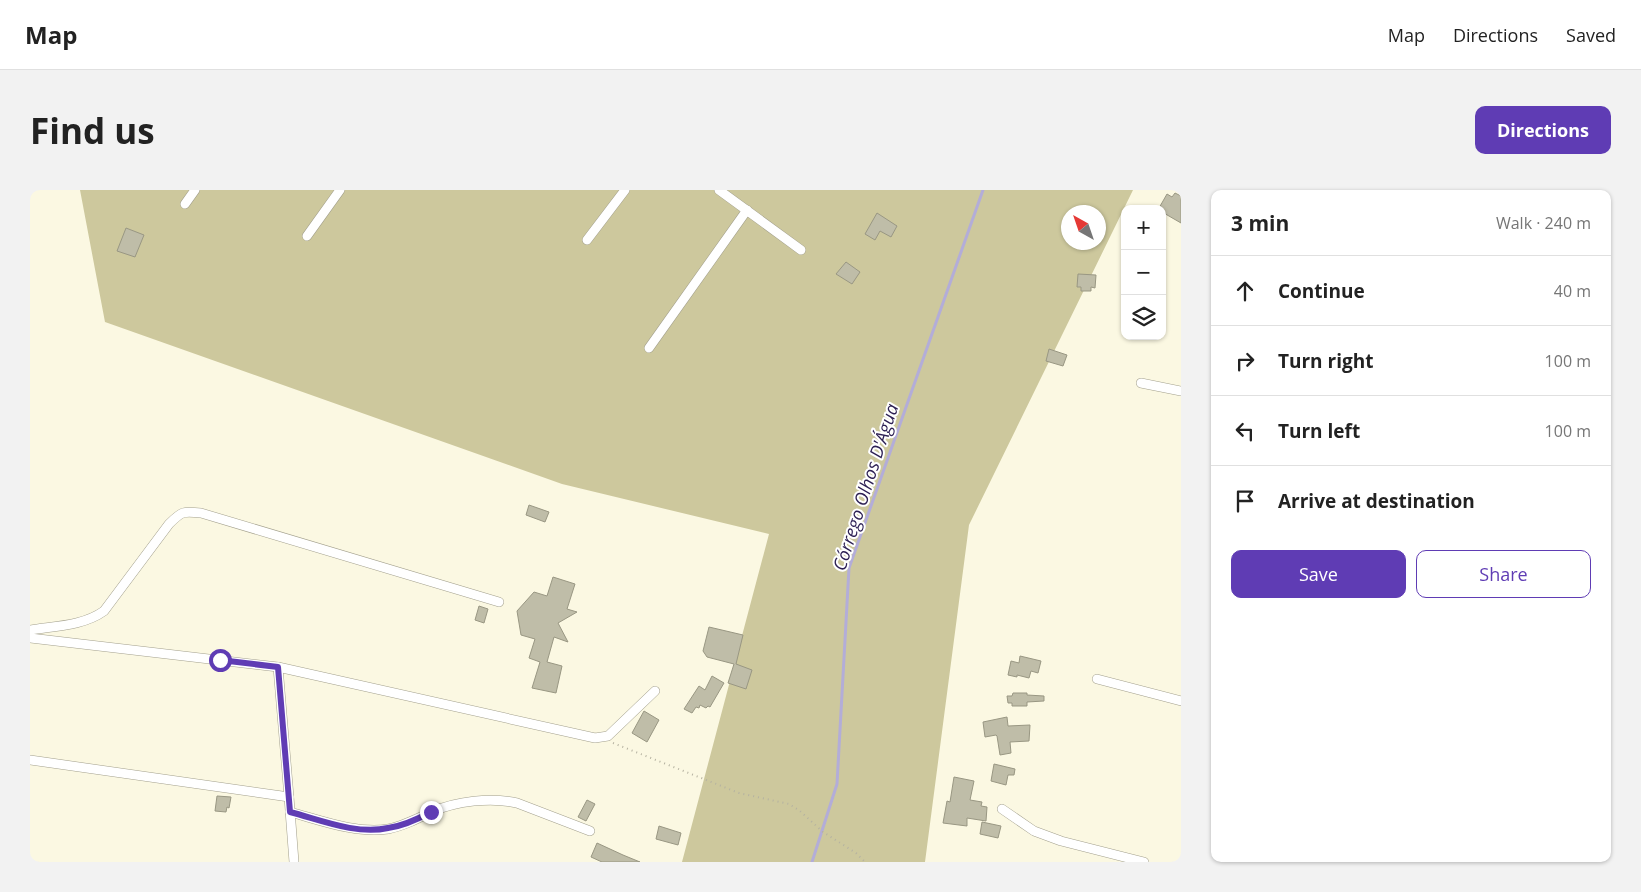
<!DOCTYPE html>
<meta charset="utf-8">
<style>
:root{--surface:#fff;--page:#f2f2f2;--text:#222;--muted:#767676;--line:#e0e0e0;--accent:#5f3cb4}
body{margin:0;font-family:"Open Sans",sans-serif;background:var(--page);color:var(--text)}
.controls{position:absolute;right:15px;top:15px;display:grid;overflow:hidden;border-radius:10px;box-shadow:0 1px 4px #0004}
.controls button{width:45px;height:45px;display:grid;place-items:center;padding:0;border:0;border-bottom:1px solid var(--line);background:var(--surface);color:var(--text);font:25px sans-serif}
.compass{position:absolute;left:1031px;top:15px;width:45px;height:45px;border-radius:50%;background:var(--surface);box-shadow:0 1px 4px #0004;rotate:320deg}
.stop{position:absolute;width:15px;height:15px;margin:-11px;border:4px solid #5f3cb4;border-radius:50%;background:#fff}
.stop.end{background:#5f3cb4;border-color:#fff;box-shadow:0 1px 5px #0008}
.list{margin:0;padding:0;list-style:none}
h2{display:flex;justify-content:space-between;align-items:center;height:65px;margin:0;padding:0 20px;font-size:21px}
h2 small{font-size:16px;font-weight:400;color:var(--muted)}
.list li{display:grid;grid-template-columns:32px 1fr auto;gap:15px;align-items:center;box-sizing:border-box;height:70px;padding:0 20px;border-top:1px solid var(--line)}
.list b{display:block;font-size:19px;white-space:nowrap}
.list em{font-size:16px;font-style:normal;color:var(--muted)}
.actions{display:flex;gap:10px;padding:15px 20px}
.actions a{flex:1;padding:11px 0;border:1px solid var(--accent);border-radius:10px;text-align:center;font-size:18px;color:var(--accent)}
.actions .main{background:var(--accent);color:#fff}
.icon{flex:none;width:28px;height:28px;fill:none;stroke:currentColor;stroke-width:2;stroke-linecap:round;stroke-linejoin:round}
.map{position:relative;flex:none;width:1151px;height:672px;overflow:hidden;border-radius:10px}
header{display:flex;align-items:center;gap:30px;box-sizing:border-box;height:70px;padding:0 25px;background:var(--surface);border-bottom:1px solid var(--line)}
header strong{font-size:24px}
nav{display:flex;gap:28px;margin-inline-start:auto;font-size:18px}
.intro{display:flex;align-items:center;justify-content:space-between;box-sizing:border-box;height:120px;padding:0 30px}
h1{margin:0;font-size:35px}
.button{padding:12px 22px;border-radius:10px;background:var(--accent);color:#fff;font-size:18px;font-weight:700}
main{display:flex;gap:30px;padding:0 30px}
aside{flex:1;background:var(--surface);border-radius:10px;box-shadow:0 1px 4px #0004}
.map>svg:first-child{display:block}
.green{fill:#cdc89d;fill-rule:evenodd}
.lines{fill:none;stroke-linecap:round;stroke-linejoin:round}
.stream{stroke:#b3add8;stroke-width:3}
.building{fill:#bfbda8;stroke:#999783}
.minor-casing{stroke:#a3a08d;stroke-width:10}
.path{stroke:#b5b2a1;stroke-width:2;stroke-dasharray:1 4;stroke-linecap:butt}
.minor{stroke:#fff;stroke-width:9}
.route{stroke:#5f3cb4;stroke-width:6}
.labels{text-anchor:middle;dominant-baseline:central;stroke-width:4;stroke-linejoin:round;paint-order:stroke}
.water-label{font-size:18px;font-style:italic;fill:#2d2054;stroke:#fff}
</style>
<header>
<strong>Map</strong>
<nav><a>Map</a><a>Directions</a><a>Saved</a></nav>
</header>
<div class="intro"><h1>Find us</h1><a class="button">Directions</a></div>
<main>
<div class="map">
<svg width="1151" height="672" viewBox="0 0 1151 672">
<rect width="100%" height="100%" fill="#fbf8e2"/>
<path class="green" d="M50 0H1103L939 335 895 672H652L739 344 532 294 75 132ZM1038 22H1068V52H1038Z"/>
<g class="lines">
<path class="stream" d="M782 672 807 594 819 378 953 0"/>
</g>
<g class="building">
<path d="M1145 3 1151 6V33L1132 22V19L1129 18 1137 4 1142 7Z"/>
<path d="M847 23 867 36 861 47 850 41 845 50 835 44Z"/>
<path d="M96 38 114 45 105 67 87 61Z"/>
<path d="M816 72 830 82 822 94 806 84Z"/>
<path d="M1048 84 1066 85 1065 98 1061 97V101H1051V97H1047Z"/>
<path d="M1019 159 1037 165 1033 176 1016 171Z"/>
<path d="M499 315 519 322 515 332 496 325Z"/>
<path d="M523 387 545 394 537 419 547 422 528 433 538 452 524 447 517 472 532 476 526 503 502 498 510 472 499 468 505 449 491 445 487 421 504 402 517 406Z"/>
<path d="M449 416 458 419 454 433 445 430Z"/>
<path d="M679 437 713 445 706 474 722 480 716 499 698 493 704 474 677 467 673 461Z"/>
<path d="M990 466 1011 471 1008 483 1001 481 999 488 987 485V487L978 485 981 471 989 473Z"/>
<path d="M682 486 694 493 680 517 678 516 676 518 670 515 669 518 666 517 662 523 654 519 669 496 675 500Z"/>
<path d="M983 503H997V505L1014 506V511L997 512V516H982V513H978L977 506H982Z"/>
<path d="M614 521 629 530 617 552 602 543Z"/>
<path d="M977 527 978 536 1000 535 999 551 980 552 981 563 970 565 967 546 966 545 955 547 953 532Z"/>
<path d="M964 574 985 579 984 585H978L976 595 961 591Z"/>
<path d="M924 587 944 591 940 610 952 612 951 616 957 617 956 631 937 628V636L913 633 917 611 920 612Z"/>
<path d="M187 606 201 607 199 618 197 617 196 622 185 621Z"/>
<path d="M557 610 565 614 556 631 548 627Z"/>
<path d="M952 632 971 636 968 648 950 644Z"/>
<path d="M629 636 651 643 648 655 626 649Z"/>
<path d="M567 653 593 665 610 672H572L561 667Z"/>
</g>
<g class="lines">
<g class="minor-casing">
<g id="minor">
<path d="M689 0 771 60"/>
<path d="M155 14 165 0"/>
<path d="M277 46 310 0"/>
<path d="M557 50 595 0"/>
<path d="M619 158 717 20"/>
<path d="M1111 193 1151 201"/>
<path d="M0 440C25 436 53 436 74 421L139 334C152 321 153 321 171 323L469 412"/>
<path d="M0 448 248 477 565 548 578 546 625 501"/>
<path d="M1067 489 1151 511"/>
<path d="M0 570 259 607 248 477"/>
<path d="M259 607 264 672"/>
<path d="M972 619 1004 641 1031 651 1114 672"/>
<path d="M260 622C290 630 326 644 358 639 373 636 387 629 401 622 427 611 460 607 487 613L560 641"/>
</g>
</g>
<path class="path" d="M583 553 709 603 759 614 770 621 793 642 826 663 835 672"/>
<use href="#minor" class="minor"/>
</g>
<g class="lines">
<path class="route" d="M190 470 248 477 260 622C291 630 326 645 358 638 373 636 388 629 401 622"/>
</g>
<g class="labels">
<g class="water-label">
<text transform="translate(835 297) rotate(-72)">Córrego Olhos D'Água</text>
</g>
</g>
</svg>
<div class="controls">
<button>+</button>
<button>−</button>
<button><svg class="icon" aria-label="layers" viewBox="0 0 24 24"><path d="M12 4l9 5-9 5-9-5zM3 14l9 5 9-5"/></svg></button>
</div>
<svg class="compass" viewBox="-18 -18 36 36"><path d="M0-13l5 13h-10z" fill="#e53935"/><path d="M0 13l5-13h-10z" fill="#767676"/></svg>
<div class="stop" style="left:190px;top:470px"></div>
<div class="stop end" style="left:401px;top:622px"></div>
</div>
<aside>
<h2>3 min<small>Walk · 240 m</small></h2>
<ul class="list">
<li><svg class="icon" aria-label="ahead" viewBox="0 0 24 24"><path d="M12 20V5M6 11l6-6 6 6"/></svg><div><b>Continue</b></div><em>40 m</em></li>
<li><svg class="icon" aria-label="right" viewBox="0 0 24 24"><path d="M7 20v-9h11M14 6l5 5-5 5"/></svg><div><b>Turn right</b></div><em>100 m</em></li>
<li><svg class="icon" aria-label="left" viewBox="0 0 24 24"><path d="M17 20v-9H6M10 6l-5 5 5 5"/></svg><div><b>Turn left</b></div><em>100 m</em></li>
<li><svg class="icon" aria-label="arrive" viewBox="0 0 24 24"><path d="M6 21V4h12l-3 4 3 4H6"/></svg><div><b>Arrive at destination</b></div></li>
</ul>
<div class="actions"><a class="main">Save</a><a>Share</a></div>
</aside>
</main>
